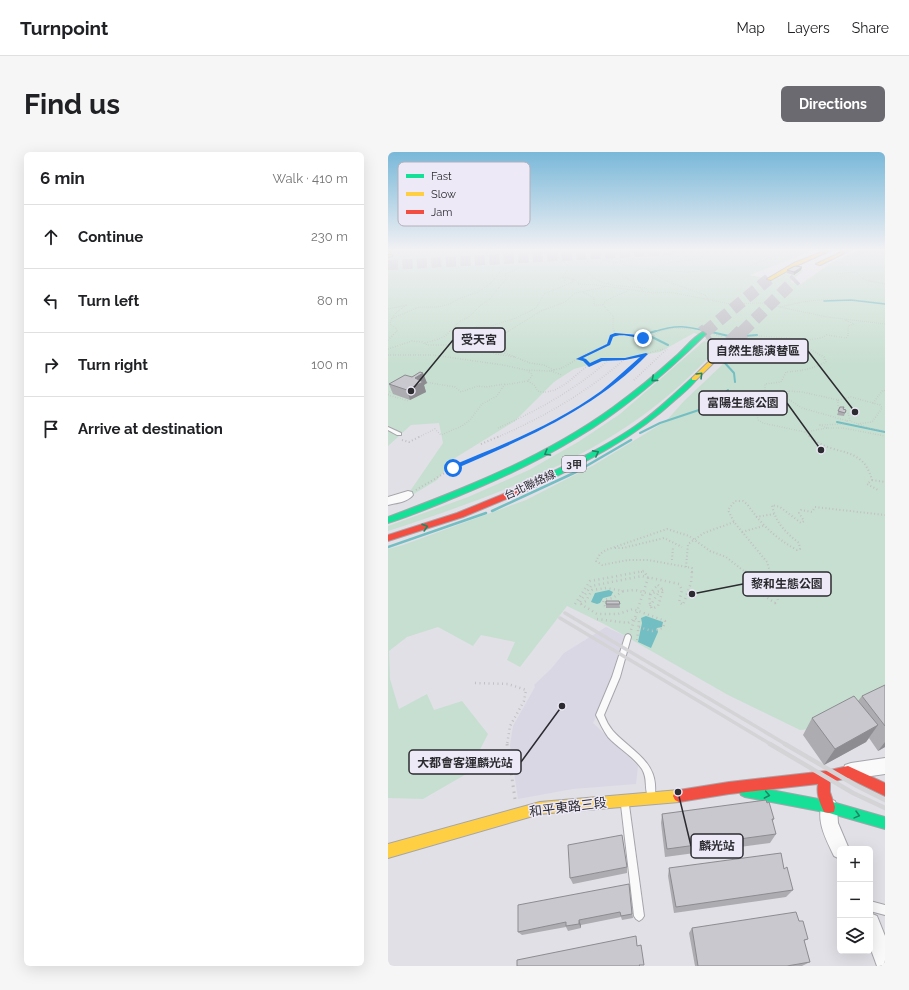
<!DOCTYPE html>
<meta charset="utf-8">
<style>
:root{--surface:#fff;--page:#f6f6f6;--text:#202124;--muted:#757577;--line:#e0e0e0;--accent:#6b6a70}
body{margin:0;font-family:Raleway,"Noto Sans TC",sans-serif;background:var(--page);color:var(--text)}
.controls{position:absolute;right:12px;bottom:12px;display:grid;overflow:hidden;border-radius:6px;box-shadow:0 4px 16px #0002}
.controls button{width:36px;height:36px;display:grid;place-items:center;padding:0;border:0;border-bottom:1px solid var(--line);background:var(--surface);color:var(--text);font:20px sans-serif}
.stop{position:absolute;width:12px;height:12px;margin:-9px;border:3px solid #1a73e8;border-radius:50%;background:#fff}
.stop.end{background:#1a73e8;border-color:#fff;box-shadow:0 1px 4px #0008}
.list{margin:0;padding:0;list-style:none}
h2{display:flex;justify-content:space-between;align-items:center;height:52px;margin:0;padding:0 16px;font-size:17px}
h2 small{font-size:13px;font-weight:400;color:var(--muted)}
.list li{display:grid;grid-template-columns:26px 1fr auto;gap:12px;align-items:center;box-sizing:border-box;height:64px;padding:0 16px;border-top:1px solid var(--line)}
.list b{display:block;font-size:15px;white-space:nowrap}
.list em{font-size:13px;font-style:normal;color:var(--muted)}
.icon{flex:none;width:22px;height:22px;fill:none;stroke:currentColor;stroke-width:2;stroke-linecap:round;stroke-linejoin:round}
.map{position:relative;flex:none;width:497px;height:814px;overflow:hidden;border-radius:6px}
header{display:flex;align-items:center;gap:24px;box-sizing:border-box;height:56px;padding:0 20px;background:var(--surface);border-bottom:1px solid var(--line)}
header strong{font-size:19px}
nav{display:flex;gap:22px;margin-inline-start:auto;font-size:14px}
.intro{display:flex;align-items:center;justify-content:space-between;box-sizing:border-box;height:96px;padding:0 24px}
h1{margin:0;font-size:28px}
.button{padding:10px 18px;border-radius:6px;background:var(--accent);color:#fff;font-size:14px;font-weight:700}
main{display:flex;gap:24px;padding:0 24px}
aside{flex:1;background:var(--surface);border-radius:6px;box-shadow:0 4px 16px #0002}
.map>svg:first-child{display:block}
.built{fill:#dad7e5}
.green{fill:#c7dfd0}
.water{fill:#72bec2}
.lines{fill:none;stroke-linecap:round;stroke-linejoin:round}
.stream-far2{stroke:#72bec2;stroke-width:1.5}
.stream-far1{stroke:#72bec2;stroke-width:2}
.stream{stroke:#72bec2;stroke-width:2.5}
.secondary-tunnel{stroke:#bdbcc2;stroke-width:10;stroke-dasharray:10 4.5;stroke-linecap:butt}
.highway-tunnel-far1{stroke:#bdbcc2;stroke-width:12;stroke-dasharray:12 6;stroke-linecap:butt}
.highway-tunnel{stroke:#bdbcc2;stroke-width:16;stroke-dasharray:16 8;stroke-linecap:butt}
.lane-casing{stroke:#a6a5aa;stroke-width:2}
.street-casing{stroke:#a6a5aa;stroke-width:2}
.fast-casing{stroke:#a6a5aa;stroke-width:2}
.slow-casing{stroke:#a6a5aa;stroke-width:2}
.jam-casing{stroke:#a6a5aa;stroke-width:2}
.path-far4{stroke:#c1c0c2;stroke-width:1;stroke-dasharray:0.5 1.5;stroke-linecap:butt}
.path-far3{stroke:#c1c0c2;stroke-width:1.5;stroke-dasharray:0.5 2;stroke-linecap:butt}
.path-far2{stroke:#c1c0c2;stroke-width:2;stroke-dasharray:1 2.5;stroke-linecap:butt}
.path-far1{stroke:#c1c0c2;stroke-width:2.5;stroke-dasharray:1 3.5;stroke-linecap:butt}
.path{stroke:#c1c0c2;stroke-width:3;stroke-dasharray:1.5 4.5;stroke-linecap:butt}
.lane{fill:#fafafb;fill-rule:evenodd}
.street{fill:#fafafb;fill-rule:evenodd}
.fast{fill:#16e098;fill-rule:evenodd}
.slow{fill:#ffcf43;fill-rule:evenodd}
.jam{fill:#f24e42;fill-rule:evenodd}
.rail-far1{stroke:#d4d3d6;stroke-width:3.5}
.rail{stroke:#d4d3d6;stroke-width:4.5}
.wall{fill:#adacb1}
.shaded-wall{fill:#8d8c90}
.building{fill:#c9c8ce;stroke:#8d8c90}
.oneway{stroke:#218664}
.route{fill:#1a73e8}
.labels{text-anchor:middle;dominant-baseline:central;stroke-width:3;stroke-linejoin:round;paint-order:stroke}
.shield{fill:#ede9f7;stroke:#66646c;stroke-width:1}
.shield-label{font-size:10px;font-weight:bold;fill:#2c2b30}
.street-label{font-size:11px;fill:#2c2b30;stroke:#ede9f7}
.near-street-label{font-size:13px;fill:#2c2b30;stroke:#ede9f7}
.key{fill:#ede9f7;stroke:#b3b0bb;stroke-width:1}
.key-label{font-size:11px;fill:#2c2b30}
.leader{fill:none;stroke:#2c2b30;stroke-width:1.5}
.callout-dot{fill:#2c2b30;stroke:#ede9f7;stroke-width:1.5}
.callout{fill:#ede9f7;stroke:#2c2b30;stroke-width:1.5}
.callout-label{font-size:12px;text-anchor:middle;font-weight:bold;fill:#2c2b30}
</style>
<header>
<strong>Turnpoint</strong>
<nav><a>Map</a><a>Layers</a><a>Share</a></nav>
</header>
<div class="intro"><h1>Find us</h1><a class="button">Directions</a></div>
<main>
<aside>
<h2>6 min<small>Walk · 410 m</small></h2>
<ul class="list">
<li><svg class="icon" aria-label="ahead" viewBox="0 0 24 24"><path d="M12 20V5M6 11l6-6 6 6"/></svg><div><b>Continue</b></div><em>230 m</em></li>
<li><svg class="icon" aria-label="left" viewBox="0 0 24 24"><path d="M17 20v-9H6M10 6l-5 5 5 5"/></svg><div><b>Turn left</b></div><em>80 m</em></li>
<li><svg class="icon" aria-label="right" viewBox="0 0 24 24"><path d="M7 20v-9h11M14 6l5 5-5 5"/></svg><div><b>Turn right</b></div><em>100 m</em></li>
<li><svg class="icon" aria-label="arrive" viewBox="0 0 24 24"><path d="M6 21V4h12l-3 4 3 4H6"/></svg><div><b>Arrive at destination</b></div></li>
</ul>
</aside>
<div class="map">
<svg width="497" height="814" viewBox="0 0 497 814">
<rect width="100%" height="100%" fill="#e1e0e6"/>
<path class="built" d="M218 475 237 484 221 538 205 571 250 614 248 632 185 637 130 647 122 593 125 574 147 535 146 533 163 517 176 501Z"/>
<g class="green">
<path d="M0 98H426L362 123 385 128 407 116H413L415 119 402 130 413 132 440 113 470 98H497V561L474 572 412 578 340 543 218 473 179 454 132 515 119 508 127 490 93 483 85 494 50 475 19 485 1 499 2 527 11 557 39 542 46 558 74 549 100 582 80 621 35 647 0 646V397L15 393 138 348 206 313 278 269 296 249 334 213 348 192 338 190 332 194 317 188 319 185 306 181 272 200 208 211 186 217 166 230 127 269 67 306 49 328 16 348 55 291 51 271 23 273 0 294Z"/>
<path d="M316 189 331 195C307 220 282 244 254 264 177 319 89 350 0 379V374L80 345 141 318 190 290 232 262Z"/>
</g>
<g class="water">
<path d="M221 438 225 440 223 444 215 446 212 451 209 452 203 450 207 441Z"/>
<path d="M258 464 275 470 274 475 269 476 270 480 263 496 250 490 254 471 253 466Z"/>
</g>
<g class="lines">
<g class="stream-far2">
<path d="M436 149 463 148 497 152"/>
<path d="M265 180C290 172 298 174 323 180"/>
</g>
<g class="stream-far1">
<path d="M319 179 345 185 369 183"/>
<path d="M261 181 268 179"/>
<path d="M264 185 280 193"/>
<path d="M347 230 346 221 336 210 348 197"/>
<path d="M354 244 360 249"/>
<path d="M449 270 497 280"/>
<path d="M252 281 272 271 320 255 340 238"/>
</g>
<g class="stream">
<path d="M104 359 188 320 243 288"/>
<path d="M0 395 98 361"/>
</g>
<path class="secondary-tunnel" d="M0 113 285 98"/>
<g class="highway-tunnel-far1">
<path d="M317 180 381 127"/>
<path d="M354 180 408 127"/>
</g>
<g class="highway-tunnel">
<path d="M315 182 319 179"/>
<path d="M343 191 355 179"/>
</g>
<g class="lane-casing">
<g id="lane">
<path d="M0 275 13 281V283H9L0 278Z"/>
<path d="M240 482 242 483 243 485 232 525 216 563C218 569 221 574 225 579 240 596 265 607 267 632 267 636 268 640 266 644L263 645 260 644C256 635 260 627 254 617 245 604 230 596 220 585 215 578 212 571 208 563L224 525 237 485 238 483Z"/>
<path d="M237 649 240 650 241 653 256 764 254 767 251 769 248 767 246 764 233 653 234 650Z"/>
<path d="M482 749 497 753V763L482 759Z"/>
</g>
</g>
<g class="street-casing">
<g id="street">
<path d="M20 339 24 340 25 343C20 350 8 351 0 353V345Z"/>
<path d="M497 606V622L463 627 457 625 455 619 457 613 463 611Z"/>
<path d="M441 647 447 649 449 655 450 671 461 697H452V707L446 704C438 687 427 668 435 649Z"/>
<path d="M482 761 489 764 497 784V814H489L482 795Z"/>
</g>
</g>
<g class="fast-casing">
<g id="fast">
<path d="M315 180 318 182 317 183C278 221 237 257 190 285 151 309 110 328 68 345 46 354 23 364 0 371V365C78 336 156 305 224 256 246 240 267 223 288 204 296 197 305 185 315 180Z"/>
<path d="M304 226 309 227C303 235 295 241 287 248 245 287 195 311 145 336H139L138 334 139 332C174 315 210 299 243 277 265 263 284 244 304 226Z"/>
<path d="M357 633 441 649 497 665V677L441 661 357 645 353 643 351 639 353 635Z"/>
</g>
</g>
<g class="slow-casing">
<g id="slow">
<path d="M439 98H444L410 113 383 128 379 127 406 111Z"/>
<path d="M458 98H463L432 113 428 112Z"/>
<path d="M0 103H4V104L0 105Z"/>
<path d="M341 190 346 191 308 228H304V226Z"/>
<path d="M291 638 295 640 297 644 295 648 291 650 152 662 0 706V692L152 650Z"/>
</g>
</g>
<g class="jam-casing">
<g id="jam">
<path d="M142 331 146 334 145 336 75 365 0 389V383L69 361Z"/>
<path d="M460 614 497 631V644L460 626 442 630V640L447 655 446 660 441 661 436 660C432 651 428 642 430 632L341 642 291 650 287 648 285 644 287 640 291 638 341 630 438 619Z"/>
</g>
</g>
<g class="path-far4">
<path d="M175 98 250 116 298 120 346 117 364 113 394 101 395 98"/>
<path d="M376 98H383"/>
<path d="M387 98 393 100"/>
<path d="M487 98 494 100"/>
<path d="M227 99H220L202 104 197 114C203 136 239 134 258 136L261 140"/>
<path d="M469 103 483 98"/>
<path d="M453 110 459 120"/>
<path d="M266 117 280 111 315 106 316 101 304 98"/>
<path d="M265 118V121L278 129 317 143 320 147"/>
<path d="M448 122 468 120 477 128 497 132"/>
<path d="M175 125 177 128 176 132"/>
<path d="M170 126H176"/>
<path d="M185 127 192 131"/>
<path d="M190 132 209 133 265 141 281 140 343 152 373 151 439 165 497 172"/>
<path d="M255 139C247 128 233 126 225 114L226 110 243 108 253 99 261 98"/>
<path d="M195 140 206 146V153H215L225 164V177L227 180"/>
<path d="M215 153 217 149 239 139"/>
<path d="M392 155C402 153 412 150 422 149 447 146 472 148 497 151"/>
<path d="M0 157 19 153C11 158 4 162 2 172L10 178 8 180"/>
<path d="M3 167 31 155H49L62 152 70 147 90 140 103 131 112 120 120 116 121 112 115 109 122 98"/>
<path d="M457 168 466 172 460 174V180"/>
<path d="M61 180 72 169 81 165 93 153 101 148 118 127 117 122 132 116 134 109 143 100 142 98"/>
<path d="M82 180 89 174H103L128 166 148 156 156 142 185 130V127L175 125 181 115 168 103 172 100V98"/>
<path d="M119 180 153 159 177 150 187 141 217 135"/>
<path d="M269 180 286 176 304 177"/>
</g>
<g class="path-far3">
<path d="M121 179 110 186 111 192 119 198 117 201 127 205"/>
<path d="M226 179 228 182"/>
<path d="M326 182 335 185"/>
<path d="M351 186 369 184 402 186 436 205 438 210C425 217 412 219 398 220L393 230 377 232V245L401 239 414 240 450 248 463 245 492 253 494 256 484 270 469 272"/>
<path d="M0 188 9 179"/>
<path d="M412 189 433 186 439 183 458 186 460 184V179"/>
<path d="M37 191C46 188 56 187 62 179"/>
<path d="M70 191 93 194 108 202 127 205 142 211 156 213 166 218"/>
<path d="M0 197 24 189 34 190 39 193H67L83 179"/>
<path d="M0 203H45L115 213 138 218 161 219 174 216 198 202 221 192 224 184C238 179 252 190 264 185 267 184 268 181 271 179"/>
<path d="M191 207 197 208 201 213"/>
<path d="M163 219 174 223"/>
<path d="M246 228 279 197"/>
<path d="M140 229 147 234 149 239C172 245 186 221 205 211 215 206 227 209 238 207 251 205 264 199 277 197"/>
<path d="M37 230 67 235 73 240 90 234 98 235 117 232"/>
<path d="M342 239 354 245 360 239 383 247"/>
<path d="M401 239 399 246 414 256 460 269"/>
<path d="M337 241H342L346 244 349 243"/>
<path d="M0 242 5 237"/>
<path d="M0 243 21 249"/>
<path d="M385 244 369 263 370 268 375 271 417 280 439 276H455L497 284"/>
<path d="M450 248V254L453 256"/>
<path d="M485 251 495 238 497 239"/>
<path d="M456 258 460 261 462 269 481 276 497 279"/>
<path d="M110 276C151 258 188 237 222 207"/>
<path d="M439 276 432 273 455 272 459 269"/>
<path d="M417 280 422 285"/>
<path d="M31 285 47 277 53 283 74 274 82 268 94 252 109 244 116 233 140 229 144 224 143 221 139 219"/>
<path d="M110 285C156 265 199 240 237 207"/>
<path d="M135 285 192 255 214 240 258 202"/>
</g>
<g class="path-far2">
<path d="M421 284C445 306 474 291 484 328L479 332 490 338"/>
<path d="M14 288 21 290 33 284"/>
<path d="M93 292 112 284"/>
<path d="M484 328 497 330"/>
<path d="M28 338 65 316 137 284"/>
<path d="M368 365 386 362"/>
<path d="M354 380 375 374"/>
<path d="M227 396H235L276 386 294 395"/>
<path d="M284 408 285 395"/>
<path d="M298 415 300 392 316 381 346 370"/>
<path d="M253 420H256"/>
<path d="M304 420V416L260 408H240L214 413 208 409 212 402 218 398 279 377 301 384 322 399 338 405 357 420"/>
<path d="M382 420 379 410 346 370 340 358 347 349H355L359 352C373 372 387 386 409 398L412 397 411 391C398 381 387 370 384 353L392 355 413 371 416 369 411 361 413 358 424 360 427 355 497 363"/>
</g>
<g class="path-far1">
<path d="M357 419 362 431 368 438 387 451 390 448 381 419"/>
<path d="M270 433 275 438 270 454 264 457C259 447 262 440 270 433Z"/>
<path d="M187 452 202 429 256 419 260 426 243 478"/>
<path d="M193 452 198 449 204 438 218 436 235 439 247 438 262 442 275 438"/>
<path d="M217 454 215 451 216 448 225 446 235 439"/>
<path d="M262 454 271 440"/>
<path d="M209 467 240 471 247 466 251 469 249 490"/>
<path d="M251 475 264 479 275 476 277 469 245 457 230 462H209L191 451 203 434 254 424 291 432 294 438 291 450 295 453 303 431 304 419"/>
<path d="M87 531 120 532 138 538 136 549 122 574 119 593"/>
</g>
<path class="path" d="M119 592 127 647"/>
<use href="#lane" class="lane"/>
<use href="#street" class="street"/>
<use href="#fast" class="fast"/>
<use href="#slow" class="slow"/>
<use href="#jam" class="jam"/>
<g class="rail-far1">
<path d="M177 461 399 593"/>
<path d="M172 466 384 593"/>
</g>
<g class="rail">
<path d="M382 592 465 641 497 656"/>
<path d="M397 592 469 634 497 648"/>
</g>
</g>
<g class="wall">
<path d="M399 118H413L406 123 399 121Z"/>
<path d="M35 221 39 231 36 233 38 240 22 248 5 242 1 232Z"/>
<path d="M452 255 455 257 458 258 456 264 449 263Z"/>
<path d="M231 449 232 456H218V452Z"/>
<path d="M497 533V595L490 599 481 586 478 590 436 613 415 583 424 566 470 549 474 544Z"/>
<path d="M274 662 386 667 384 670 388 682 382 691 277 705 273 671Z"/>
<path d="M239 715V721L185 732 182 726Z"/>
<path d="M281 716 396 717 405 738 398 745 286 761 280 724Z"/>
<path d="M241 732 245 766 234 768 233 765 193 773V776L180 779 178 775 134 783 130 780Z"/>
<path d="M411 769 420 787 416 789 422 810 414 814H307L301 781 304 776Z"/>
</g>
<g class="shaded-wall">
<path d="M414 115 413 118 406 123V120Z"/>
<path d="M35 221 39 231 36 233 38 240 22 248 19 238 27 226Z"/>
<path d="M490 573 478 590 436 613 447 597Z"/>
<path d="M497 590V595L490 599Z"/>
<path d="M191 768 193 773V776L191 772Z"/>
</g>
<g class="building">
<path d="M407 114 414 115 406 120 399 118Z"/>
<path d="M32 220 35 221 27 226 35 230 19 238 1 232 17 223 24 225Z"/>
<path d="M452 255H456L455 257 458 258 457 261 450 259Z"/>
<path d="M218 449H231L232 452H218Z"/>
<path d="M497 533V574L474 544Z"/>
<path d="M466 544 490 573 447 597 424 566Z"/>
<path d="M378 648 379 651 381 650 386 667H384L388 682 279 697 274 662Z"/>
<path d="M234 683 239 715 182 726 180 693Z"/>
<path d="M393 701 396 717 399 715 405 738 288 755 281 716Z"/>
<path d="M241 732 244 762 233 764 232 760 191 768V772L178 774V770L130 780V753Z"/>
<path d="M408 760 411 769H415L420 787 416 788 422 810 399 814H310L304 776Z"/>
<path d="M248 784 249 794 253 793 256 813H251L252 814H129V808Z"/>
</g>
<defs><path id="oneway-chevron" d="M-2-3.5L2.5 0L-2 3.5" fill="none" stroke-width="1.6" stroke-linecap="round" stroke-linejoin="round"/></defs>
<g class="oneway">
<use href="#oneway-chevron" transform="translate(312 223) rotate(-45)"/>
<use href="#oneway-chevron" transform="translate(266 227) rotate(139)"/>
<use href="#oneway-chevron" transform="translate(159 301) rotate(150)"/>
<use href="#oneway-chevron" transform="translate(208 301) rotate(-28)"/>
<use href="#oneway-chevron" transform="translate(37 375) rotate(-17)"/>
<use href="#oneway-chevron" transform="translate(379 643) rotate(11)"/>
<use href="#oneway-chevron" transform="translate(469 663) rotate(15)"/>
</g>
<linearGradient id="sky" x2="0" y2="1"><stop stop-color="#79b8d9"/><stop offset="0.46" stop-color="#f2f1f4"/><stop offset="1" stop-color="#f2f1f4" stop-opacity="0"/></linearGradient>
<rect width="497" height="212" fill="url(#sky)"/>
<path class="route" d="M227 181 250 183 257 186 255 188C247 185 233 181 225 185L222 193 195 206 198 207 202 211 213 206H237L258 201 260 202C207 257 136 287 67 317H63V314C114 293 168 272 213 239 227 228 239 216 252 205L237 208 214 209 201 215 195 209 188 207 219 192 222 183Z"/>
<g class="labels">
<rect class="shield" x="174" y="304" width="24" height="16" rx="3"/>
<g class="shield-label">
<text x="186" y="312">3甲</text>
</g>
<g class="street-label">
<text transform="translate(142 333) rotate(-25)">台北聯絡線</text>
</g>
<g class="near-street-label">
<text transform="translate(180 655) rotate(-7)">和平東路三段</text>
</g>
</g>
<rect x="10" y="10" width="132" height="64" rx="6" class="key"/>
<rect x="18" y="22" width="18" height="4" fill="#16e098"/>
<rect x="18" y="40" width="18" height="4" fill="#ffcf43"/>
<rect x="18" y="58" width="18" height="4" fill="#f24e42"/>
<g class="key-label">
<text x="43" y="28">Fast</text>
<text x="43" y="46">Slow</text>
<text x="43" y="64">Jam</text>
</g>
<path class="leader" d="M23 239L65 188M467 260L420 199M433 298L399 251M304 442L355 432M174 554L133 610M290 640L303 694"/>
<g class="callout-dot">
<circle cx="23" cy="239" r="4"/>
<circle cx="467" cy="260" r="4"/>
<circle cx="433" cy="298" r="4"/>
<circle cx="304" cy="442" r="4"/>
<circle cx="174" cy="554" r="4"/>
<circle cx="290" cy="640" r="4"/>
</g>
<g class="callout">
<rect x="65" y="176" width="52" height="24" rx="4"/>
<rect x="320" y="187" width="100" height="24" rx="4"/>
<rect x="311" y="239" width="88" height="24" rx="4"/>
<rect x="355" y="420" width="88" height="24" rx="4"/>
<rect x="21" y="598" width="112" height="24" rx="4"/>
<rect x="303" y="682" width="52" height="24" rx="4"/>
</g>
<g class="callout-label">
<text x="91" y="192">受天宮</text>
<text x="370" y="203">自然生態演替區</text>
<text x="355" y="255">富陽生態公園</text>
<text x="399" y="436">黎和生態公園</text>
<text x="77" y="615">大都會客運麟光站</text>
<text x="329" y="698">麟光站</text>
</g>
</svg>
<div class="controls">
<button>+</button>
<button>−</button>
<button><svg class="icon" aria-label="layers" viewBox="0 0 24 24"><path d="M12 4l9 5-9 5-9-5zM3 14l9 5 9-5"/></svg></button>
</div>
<div class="stop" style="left:65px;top:316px"></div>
<div class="stop end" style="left:255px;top:186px"></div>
</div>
</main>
